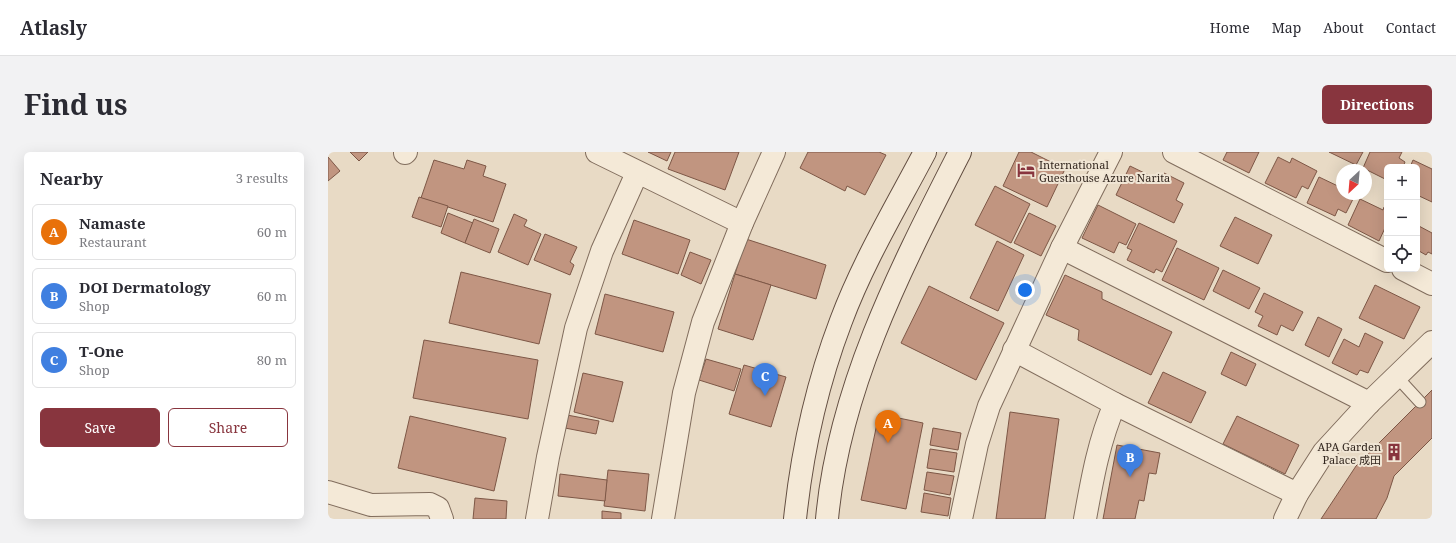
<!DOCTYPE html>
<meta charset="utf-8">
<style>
:root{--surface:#fff;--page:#f2f2f3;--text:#2b2b33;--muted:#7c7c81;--line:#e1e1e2;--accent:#88353e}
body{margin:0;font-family:"Noto Serif","Noto Sans JP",serif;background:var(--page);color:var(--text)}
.controls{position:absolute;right:12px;top:12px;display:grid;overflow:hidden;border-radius:6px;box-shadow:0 4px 16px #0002}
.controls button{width:36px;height:36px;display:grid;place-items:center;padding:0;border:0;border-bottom:1px solid var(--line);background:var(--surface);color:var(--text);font:20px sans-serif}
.compass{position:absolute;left:1008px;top:12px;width:36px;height:36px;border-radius:50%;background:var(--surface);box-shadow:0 4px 16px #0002;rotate:206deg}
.you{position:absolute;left:697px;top:138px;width:14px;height:14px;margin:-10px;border:3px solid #fff;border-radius:50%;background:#1a73e8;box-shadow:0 0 0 6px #1a73e833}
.badge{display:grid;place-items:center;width:26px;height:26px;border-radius:50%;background:var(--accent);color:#fff;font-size:13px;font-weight:700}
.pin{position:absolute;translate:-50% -33px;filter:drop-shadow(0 1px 2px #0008)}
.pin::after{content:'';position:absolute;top:21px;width:14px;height:12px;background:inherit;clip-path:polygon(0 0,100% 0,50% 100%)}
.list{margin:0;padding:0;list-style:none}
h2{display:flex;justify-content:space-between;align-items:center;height:52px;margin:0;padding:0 16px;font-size:17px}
h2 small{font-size:13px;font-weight:400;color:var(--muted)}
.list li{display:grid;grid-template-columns:26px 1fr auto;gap:12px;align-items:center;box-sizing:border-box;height:56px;margin:0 8px 8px;padding:0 8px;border:1px solid var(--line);border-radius:6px}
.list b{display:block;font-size:15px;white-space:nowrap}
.list p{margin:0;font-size:13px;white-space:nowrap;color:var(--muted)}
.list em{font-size:13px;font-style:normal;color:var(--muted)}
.actions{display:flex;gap:8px;padding:12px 16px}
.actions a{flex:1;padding:9px 0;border:1px solid var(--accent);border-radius:6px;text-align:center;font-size:14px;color:var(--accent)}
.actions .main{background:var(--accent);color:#fff}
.icon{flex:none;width:22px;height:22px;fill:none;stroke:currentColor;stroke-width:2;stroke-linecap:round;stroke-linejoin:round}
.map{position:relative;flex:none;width:1104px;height:367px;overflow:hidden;border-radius:6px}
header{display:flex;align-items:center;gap:24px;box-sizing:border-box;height:56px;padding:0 20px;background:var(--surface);border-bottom:1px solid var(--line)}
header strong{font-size:19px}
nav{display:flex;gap:22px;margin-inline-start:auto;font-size:14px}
.intro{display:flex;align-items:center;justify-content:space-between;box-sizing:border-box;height:96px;padding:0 24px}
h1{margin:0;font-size:28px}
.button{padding:10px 18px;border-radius:6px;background:var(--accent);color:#fff;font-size:14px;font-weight:700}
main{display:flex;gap:24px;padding:0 24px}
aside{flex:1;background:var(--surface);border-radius:6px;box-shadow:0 4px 16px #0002}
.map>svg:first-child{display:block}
.building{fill:#c19580;stroke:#7d5746}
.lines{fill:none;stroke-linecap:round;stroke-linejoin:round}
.lane-casing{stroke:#816d5d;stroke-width:13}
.street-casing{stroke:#816d5d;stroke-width:24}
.secondary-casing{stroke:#634e41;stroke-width:24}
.lane{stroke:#f4e9d7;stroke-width:11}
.street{stroke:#f4e9d7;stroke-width:22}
.secondary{stroke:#f4e9d7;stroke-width:22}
.labels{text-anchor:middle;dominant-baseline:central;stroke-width:4;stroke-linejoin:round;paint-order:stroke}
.poi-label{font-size:11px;fill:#33271f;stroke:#f0e5d4;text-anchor:start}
</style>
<header>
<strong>Atlasly</strong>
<nav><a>Home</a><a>Map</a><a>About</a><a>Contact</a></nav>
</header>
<div class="intro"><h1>Find us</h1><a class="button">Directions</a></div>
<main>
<aside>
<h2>Nearby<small>3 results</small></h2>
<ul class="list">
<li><span class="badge" style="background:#e8710a">A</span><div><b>Namaste</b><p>Restaurant</p></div><em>60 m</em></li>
<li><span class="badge" style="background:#3f7fe0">B</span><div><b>DOI Dermatology</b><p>Shop</p></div><em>60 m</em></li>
<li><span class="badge" style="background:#3f7fe0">C</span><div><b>T-One</b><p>Shop</p></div><em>80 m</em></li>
</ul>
<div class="actions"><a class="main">Save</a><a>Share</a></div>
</aside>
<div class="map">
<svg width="1104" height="367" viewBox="0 0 1104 367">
<rect width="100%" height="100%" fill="#e8dac5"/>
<g class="building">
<path d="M22 0H40L31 9Z"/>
<path d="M320 0H343L339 9Z"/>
<path d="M347 0H411L397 38 340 17Z"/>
<path d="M480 0H551L558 3 537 43 519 34 517 39 472 16Z"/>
<path d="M691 0H703L737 17 719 55 675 34Z"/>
<path d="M899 0H931L921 21 895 8Z"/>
<path d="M1001 0H1035L1028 13Z"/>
<path d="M1042 0H1074L1071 6 1077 10 1075 15H1059V28L1035 16Z"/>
<path d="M0 5 12 19 0 29Z"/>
<path d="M950 5 962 11 964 6 989 19 980 37 974 34 968 46 937 31Z"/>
<path d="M106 8 136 17 139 8 158 14 155 24 178 32 165 70 93 46Z"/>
<path d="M1085 8 1104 17V50L1089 43V15H1082Z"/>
<path d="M802 14 833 29 836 21 856 31 848 48 855 52 846 71 788 43Z"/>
<path d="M991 25 1014 36V42L1027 43 1018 61 1010 57 1007 64 979 51Z"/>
<path d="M667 34 702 52 683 91 647 73Z"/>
<path d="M91 45 120 54 113 75 84 65Z"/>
<path d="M1032 47 1055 58 1056 55 1059 56V77L1057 76 1051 89 1020 73Z"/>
<path d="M770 53 808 72 798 93 791 90 786 101 754 86Z"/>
<path d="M120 61 145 71 137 91 113 81Z"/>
<path d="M701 61 728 74 713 104 686 91Z"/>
<path d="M186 62 199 68 196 74 213 82 200 113 170 100Z"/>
<path d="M907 65 944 83 930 112 892 94Z"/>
<path d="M146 67 171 77 162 101 137 91Z"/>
<path d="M306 68 362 88 350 122 294 102Z"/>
<path d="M811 71 849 89 834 120 828 117 826 121 799 108 804 98 799 96Z"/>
<path d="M1089 73 1104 81V102L1100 100 1098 103 1091 99 1089 104Z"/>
<path d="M217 82 249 95 242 110 246 113 242 123 206 108Z"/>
<path d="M418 87 498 113 488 147 407 122Z"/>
<path d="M669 89 696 103 670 159 642 146Z"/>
<path d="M849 96 891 116 876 148 834 128Z"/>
<path d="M362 100 383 108 373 132 353 123Z"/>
<path d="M895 118 932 136 921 157 885 139Z"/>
<path d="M133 120 223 142 211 192 121 171Z"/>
<path d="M407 122 443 133 425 188 390 177Z"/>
<path d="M737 123 774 140V147L844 180 823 223 750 188 751 178 718 163Z"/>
<path d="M1047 133 1092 155 1076 187 1031 166Z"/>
<path d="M601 134 676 171 648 228 573 191Z"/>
<path d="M936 141 975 160 965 179 953 173 949 183 930 174 935 164 927 160Z"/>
<path d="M277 142 346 160 335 200 267 182Z"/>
<path d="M990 165 1014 177 1001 205 977 193Z"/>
<path d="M1037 181 1055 190 1040 221 1032 218 1029 223 1004 211 1016 187 1031 195Z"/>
<path d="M96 188 210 208 200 267 85 246Z"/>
<path d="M903 200 928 212 918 234 893 222Z"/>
<path d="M378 207 413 217 406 239 371 228Z"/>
<path d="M416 213 458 225 443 275 401 262Z"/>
<path d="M835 220 878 240 863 271 820 251Z"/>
<path d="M255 221 295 230 285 270 246 260Z"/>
<path d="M1104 238V286L1066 324 1059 346 1048 367H993L1028 314Z"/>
<path d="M682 260 731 267 717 367H668Z"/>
<path d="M551 262 595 271 578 357 533 348Z"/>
<path d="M239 263 271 269 268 282 237 276Z"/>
<path d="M82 264 178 286 166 339 70 316Z"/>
<path d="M909 264 971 293 957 322 895 292Z"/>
<path d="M605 276 633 281 630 298 602 293Z"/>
<path d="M789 293 832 301 828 322 821 321 816 349 811 348 807 367H775Z"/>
<path d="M602 297 629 301 626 320 599 316Z"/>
<path d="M280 318 321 322 317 359 276 354Z"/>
<path d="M599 320 626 324 622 343 596 338Z"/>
<path d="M232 322 279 328 277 349 230 344Z"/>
<path d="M596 341 623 346 620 364 593 360Z"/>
<path d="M147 346 179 349 178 367H145Z"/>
<path d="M274 359 293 361V367H274Z"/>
</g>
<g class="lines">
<g class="lane-casing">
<path id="lane" d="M1069 225 1092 250"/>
</g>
<g class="street-casing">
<g id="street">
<path d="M269 0 414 71"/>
<path d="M846 0 1059 109"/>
<path d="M77 1 78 0"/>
<path d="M734 96 1041 251"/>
<path d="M1075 117 1104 132"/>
<path d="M686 198 787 252 969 342"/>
<path d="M0 340 43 353 102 352 110 356 114 367"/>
<path d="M209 367 220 305 248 176 274 99 309 21"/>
<path d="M335 367 356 241 375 170 414 71 446 0"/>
<path d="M633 367 649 292 661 254 734 96 783 0"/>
<path d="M757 367C764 328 771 288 787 252"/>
<path d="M957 367 969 342 996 300 1041 251 1104 190"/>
</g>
</g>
<g class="secondary-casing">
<g id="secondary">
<path d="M467 367C474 300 489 232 513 169 535 110 568 55 597 0"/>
<path d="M499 367C511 235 573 116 632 0"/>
</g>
</g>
<use href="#lane" class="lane"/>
<use href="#street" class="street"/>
<use href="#secondary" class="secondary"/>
</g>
<defs>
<g id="hotel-bare" transform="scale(1.38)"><path d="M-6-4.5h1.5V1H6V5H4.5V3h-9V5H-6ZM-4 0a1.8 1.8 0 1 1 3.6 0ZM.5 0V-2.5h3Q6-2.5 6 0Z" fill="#88353e" stroke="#f0e5d4" stroke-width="2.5" paint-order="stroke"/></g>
<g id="building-bare" transform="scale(1.38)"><path d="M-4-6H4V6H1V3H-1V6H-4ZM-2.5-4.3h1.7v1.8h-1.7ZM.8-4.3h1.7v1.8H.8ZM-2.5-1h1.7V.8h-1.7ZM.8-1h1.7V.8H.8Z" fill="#88353e" stroke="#f0e5d4" stroke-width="2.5" paint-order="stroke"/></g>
</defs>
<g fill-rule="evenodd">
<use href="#hotel-bare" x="698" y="18"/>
<use href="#building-bare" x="1066" y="300"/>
</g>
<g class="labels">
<g class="poi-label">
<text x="711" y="12">International<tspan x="711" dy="13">Guesthouse Azure Narita</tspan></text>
<text x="1053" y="294" text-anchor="end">APA Garden<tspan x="1053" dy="13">Palace 成田</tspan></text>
</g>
</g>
</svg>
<div class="controls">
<button>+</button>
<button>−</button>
<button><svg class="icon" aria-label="locate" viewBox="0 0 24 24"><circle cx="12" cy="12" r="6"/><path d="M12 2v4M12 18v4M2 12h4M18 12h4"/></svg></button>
</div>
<svg class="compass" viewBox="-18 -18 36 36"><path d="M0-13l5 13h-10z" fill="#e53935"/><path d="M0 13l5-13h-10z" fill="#7c7c81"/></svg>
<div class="you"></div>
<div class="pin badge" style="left:560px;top:291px;background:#e8710a">A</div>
<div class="pin badge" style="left:802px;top:325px;background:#3f7fe0">B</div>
<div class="pin badge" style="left:437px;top:244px;background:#3f7fe0">C</div>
</div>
</main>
